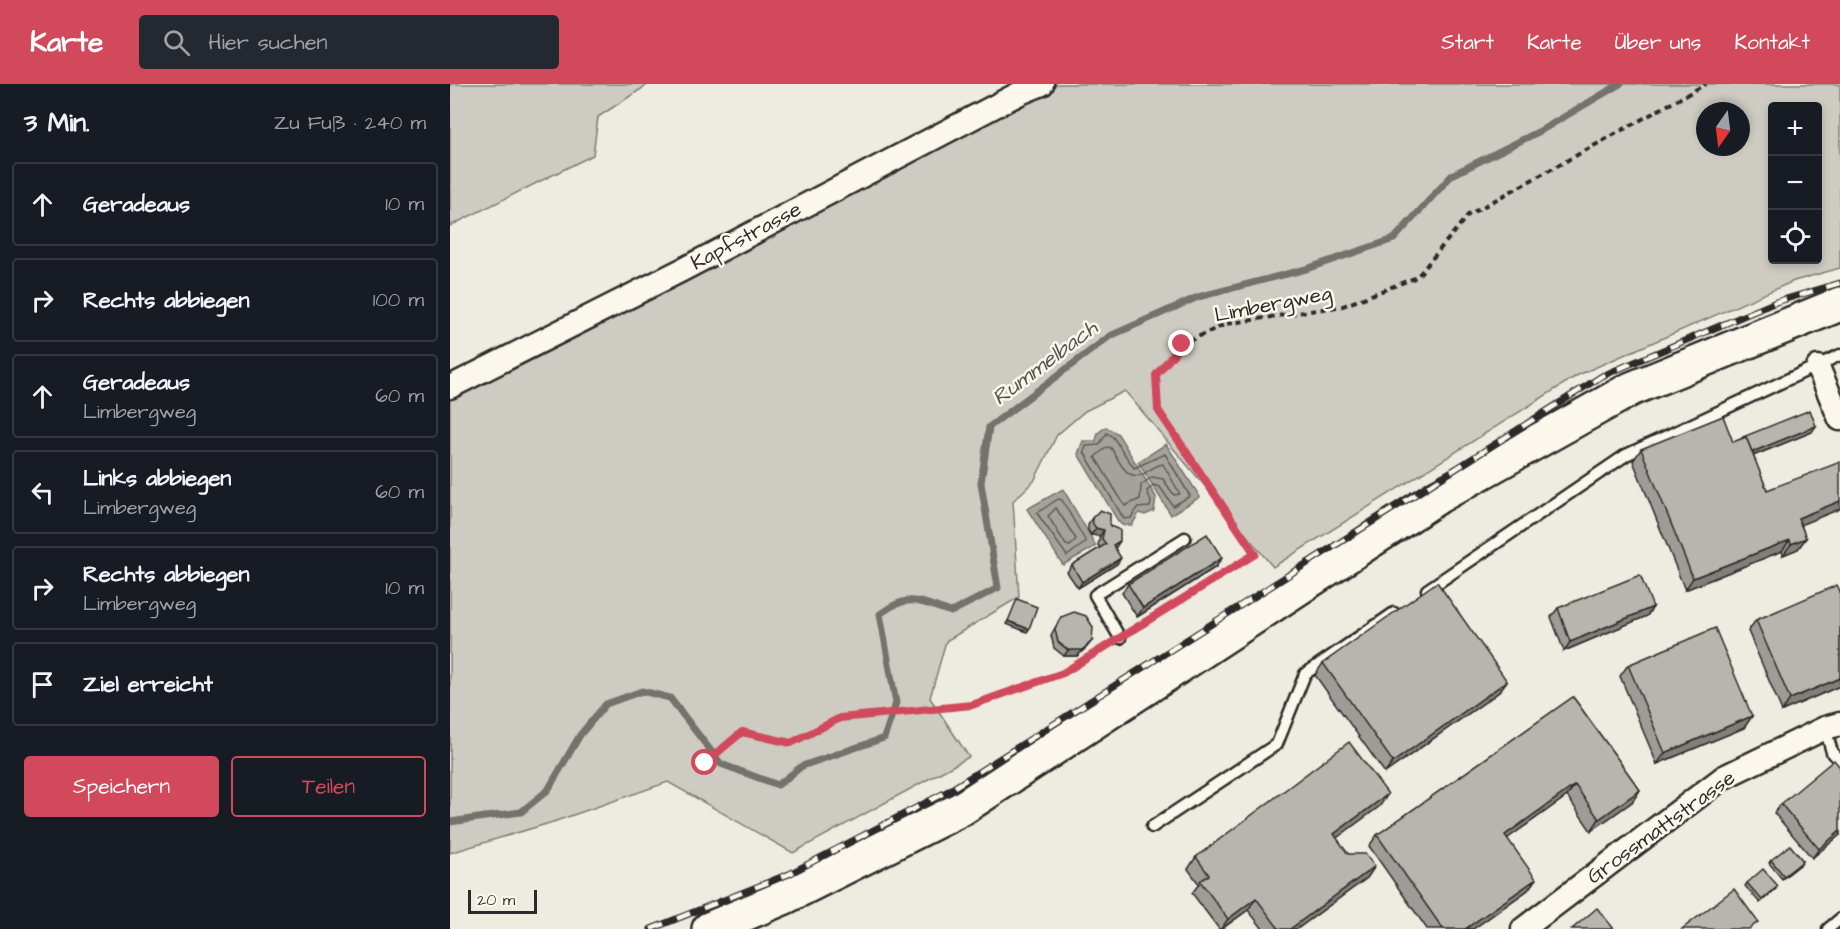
<!DOCTYPE html>
<html lang="de">
<meta charset="utf-8">
<style>
:root{--surface:#171b24;--page:#242831;--text:#f1f3f6;--muted:#9ea1a6;--line:#363941;--accent:#d1495b}
body{margin:0;font-family:"Architects Daughter",sans-serif;background:var(--page);color:var(--text)}
.controls{position:absolute;right:18px;top:18px;display:grid;overflow:hidden;border-radius:6px;box-shadow:0 3px 9px #0003}
.controls button{width:54px;height:54px;display:grid;place-items:center;padding:0;border:0;border-bottom:2px solid var(--line);background:var(--surface);color:var(--text);font:30px sans-serif}
.compass{position:absolute;left:1246px;top:18px;width:54px;height:54px;border-radius:50%;background:var(--surface);box-shadow:0 3px 9px #0003;rotate:194deg}
.scale{position:absolute;left:18px;bottom:15px;width:69px;box-sizing:border-box;padding-left:6px;border:3px solid #2b2b2b;border-top:0;font-size:16px;line-height:21px;white-space:nowrap;color:#2b2b2b;-webkit-text-stroke:4px #fbf7ec;paint-order:stroke}
.stop{position:absolute;width:18px;height:18px;margin:-14px;border:4px solid #d1495b;border-radius:50%;background:#fff}
.stop.end{background:#d1495b;border-color:#fff;box-shadow:0 2px 6px #0008}
.list{margin:0;padding:0;list-style:none}
h2{display:flex;justify-content:space-between;align-items:center;height:78px;margin:0;padding:0 24px;font-size:26px}
h2 small{font-size:20px;font-weight:400;color:var(--muted)}
.list li{display:grid;grid-template-columns:39px 1fr auto;gap:18px;align-items:center;box-sizing:border-box;height:84px;margin:0 12px 12px;padding:0 12px;border:2px solid var(--line);border-radius:6px}
.list b{display:block;font-size:22px;white-space:nowrap}
.list p{margin:0;font-size:20px;white-space:nowrap;color:var(--muted)}
.list em{font-size:20px;font-style:normal;color:var(--muted)}
.actions{display:flex;gap:12px;padding:18px 24px}
.actions a{flex:1;padding:14px 0;border:2px solid var(--accent);border-radius:6px;text-align:center;font-size:21px;color:var(--accent)}
.actions .main{background:var(--accent);color:#fff}
.icon{flex:none;width:33px;height:33px;fill:none;stroke:currentColor;stroke-width:2;stroke-linecap:round;stroke-linejoin:round}
.map{position:relative;flex:none;width:1390px;height:845px;overflow:hidden}
header{display:flex;align-items:center;gap:36px;box-sizing:border-box;height:84px;padding:0 30px;background:var(--accent);color:#fff}
header strong{font-size:28px}
nav{display:flex;gap:33px;margin-inline-start:auto;font-size:21px}
.search{width:420px;height:54px;background:var(--page);display:flex;align-items:center;gap:15px;box-sizing:border-box;padding:0 21px;border-radius:6px;color:var(--muted);font-size:22px}
main{display:flex}
aside{flex:1;background:var(--surface)}
.map>svg:first-child{display:block}
.green{fill:#cecbc2;stroke:#7c7b76;stroke-width:1.5;fill-rule:evenodd}
.water{fill:#a4a29a;stroke:#74726e;stroke-width:1.5}
.lines{fill:none;stroke-linecap:round;stroke-linejoin:round}
.shore{stroke:#5b5b57;stroke-width:1.5}
.stream{stroke:#74726e;stroke-width:7}
.lane-casing{stroke:#2b2b2b;stroke-width:15}
.street-casing{stroke:#2b2b2b;stroke-width:27}
.primary-casing{stroke:#2b2b2b;stroke-width:38}
.path{stroke:#2b2b2b;stroke-width:4;stroke-dasharray:6 4.5;stroke-linecap:butt}
.lane{stroke:#fbf7ec;stroke-width:10}
.street{stroke:#fbf7ec;stroke-width:22}
.primary{stroke:#fbf7ec;stroke-width:33}
.rail-casing{stroke:#2b2b2b;stroke-width:7}
.rail{stroke:#fbf7ec;stroke-width:4.5;stroke-dasharray:14;stroke-linecap:butt}
.wall{fill:#9e9c96;stroke:#2b2b2b;stroke-width:1.5}
.shaded-wall{fill:#817f7a;stroke:#2b2b2b;stroke-width:1.5}
.building{fill:#b8b5ae;stroke:#2b2b2b;stroke-width:1.5}
.route{stroke:#d1495b;stroke-width:8}
.labels{text-anchor:middle;dominant-baseline:central;stroke-width:5;stroke-linejoin:round;paint-order:stroke}
.street-label{font-size:21px;fill:#2b2b2b;stroke:#fbf7ec}
.water-label{font-size:22px;font-style:italic;fill:#555552;stroke:#fbf7ec}
</style>
<header>
<strong>Karte</strong>
<div class="search"><svg class="icon" aria-label="search" viewBox="0 0 24 24"><circle cx="10" cy="10" r="6"/><path d="M15 15l6 6"/></svg>Hier suchen</div>
<nav><a>Start</a><a>Karte</a><a>Über uns</a><a>Kontakt</a></nav>
</header>
<main>
<aside>
<h2>3 Min.<small>Zu Fuß · 240 m</small></h2>
<ul class="list">
<li><svg class="icon" aria-label="ahead" viewBox="0 0 24 24"><path d="M12 20V5M6 11l6-6 6 6"/></svg><div><b>Geradeaus</b></div><em>10 m</em></li>
<li><svg class="icon" aria-label="right" viewBox="0 0 24 24"><path d="M7 20v-9h11M14 6l5 5-5 5"/></svg><div><b>Rechts abbiegen</b></div><em>100 m</em></li>
<li><svg class="icon" aria-label="ahead" viewBox="0 0 24 24"><path d="M12 20V5M6 11l6-6 6 6"/></svg><div><b>Geradeaus</b><p>Limbergweg</p></div><em>60 m</em></li>
<li><svg class="icon" aria-label="left" viewBox="0 0 24 24"><path d="M17 20v-9H6M10 6l-5 5 5 5"/></svg><div><b>Links abbiegen</b><p>Limbergweg</p></div><em>60 m</em></li>
<li><svg class="icon" aria-label="right" viewBox="0 0 24 24"><path d="M7 20v-9h11M14 6l5 5-5 5"/></svg><div><b>Rechts abbiegen</b><p>Limbergweg</p></div><em>10 m</em></li>
<li><svg class="icon" aria-label="arrive" viewBox="0 0 24 24"><path d="M6 21V4h12l-3 4 3 4H6"/></svg><div><b>Ziel erreicht</b></div></li>
</ul>
<div class="actions"><a class="main">Speichern</a><a>Teilen</a></div>
</aside>
<div class="map">
<svg width="1390" height="845" viewBox="0 0 1390 845">
<rect width="100%" height="100%" fill="#eeebe0"/>
<filter id="ink" filterUnits="userSpaceOnUse"><feTurbulence type="fractalNoise" baseFrequency=".0167" numOctaves="2"/><feDisplacementMap in="SourceGraphic" scale="12" xChannelSelector="R" yChannelSelector="G"/><feConvolveMatrix kernelMatrix="1 2 1 2 8 2 1 2 1" color-interpolation-filters="sRGB"/></filter>
<g filter="url(#ink)">
<g class="green">
<path d="M0 0H199L148 33 143 71 0 142Z"/>
<path d="M592 0H1390V184L1344 197 1128 291 823 483 675 307 635 327 607 351 584 397 563 417 569 513 496 557 480 614 519 673 343 769 218 698 103 738 0 769V303ZM1322 22H1368V176H1322ZM1255 27H1291V63H1255Z"/>
</g>
<g class="water">
<path d="M656 343 668 350 706 413 704 427 695 431 689 429 682 441H672L668 437 628 370 633 357H646L648 349Z"/>
<path d="M716 360 750 413 721 431 688 378Z"/>
<path d="M613 405 646 462 613 481 577 425Z"/>
</g>
<g class="lines">
<g class="shore">
<path d="M657 349 663 353 684 384 715 370 740 412 723 422 710 403 703 401 697 407 701 418 700 423 687 424 681 434 674 435 634 368 636 362 649 361Z"/>
<path d="M657 363 661 364C669 376 677 400 695 389 701 385 706 381 713 380L730 410 724 411 713 395 702 393 691 401 690 415 675 422 645 373Z"/>
<path d="M608 415 612 416 636 458 617 472 587 429Z"/>
<path d="M606 424 626 455 620 462 616 461 598 432Z"/>
</g>
<path class="stream" d="M0 738 71 728 98 706 130 651 156 620 192 607 220 614 271 680 328 701 352 682 434 654 446 619 430 530C460 508 469 518 501 528L548 504 531 399 539 343 660 252 748 213 856 185 944 155 1002 91 1090 47 1170 0"/>
<g class="lane-casing">
<g id="lane">
<path d="M977 506 1176 371 1390 271"/>
<path d="M670 554 645 511 735 454"/>
<path d="M1375 644 1382 668 1390 677"/>
<path d="M702 743 827 660 855 590 944 529"/>
<path d="M1378 845 1390 835"/>
</g>
</g>
<g class="street-casing">
<g id="street">
<path d="M1368 283 1390 335"/>
<path d="M0 303 232 186 570 9 592 0"/>
<path d="M1073 845 1274 693 1375 644 1390 640"/>
</g>
</g>
<g class="primary-casing">
<path id="primary" d="M259 845 335 813 511 725 989 412 1181 305 1390 220"/>
</g>
<g class="path">
<path d="M684 545 805 470 708 326 706 291 732 260 776 240 893 222 967 193 1018 131 1256 0"/>
<path d="M255 679 292 648 341 659 390 634 522 621 613 589 657 562"/>
</g>
<use href="#lane" class="lane"/>
<use href="#street" class="street"/>
<use href="#primary" class="primary"/>
<g class="rail-casing">
<path id="rail" d="M201 845 339 790 500 706 1152 292 1326 218 1390 199"/>
</g>
<use href="#rail" class="rail"/>
</g>
<g class="wall">
<path d="M1362 348 1303 372 1317 406 1351 441 1356 454 1348 465 1333 471 1332 467 1235 506 1183 377 1191 365 1283 358 1291 355 1293 353Z"/>
<path d="M642 434 660 442 666 463 664 464 667 480 628 504 617 488 622 481 650 464 648 461 650 452 641 451 638 446V440Z"/>
<path d="M766 483 687 533 672 509 678 500Z"/>
<path d="M1390 507V602L1332 627 1298 547 1306 536Z"/>
<path d="M1203 523 1197 532 1114 567 1101 533 1108 524Z"/>
<path d="M611 533 637 563 627 572H614L604 564 601 551Z"/>
<path d="M873 579 1049 608 935 689 865 591Z"/>
<path d="M1178 581 1302 632 1294 644 1207 680 1170 592Z"/>
<path d="M1123 613 1190 706 1182 718 1141 747 1117 712 1057 754 1078 806 1023 845H977L919 762 927 751Z"/>
<path d="M1331 720 1390 751 1362 774 1324 729Z"/>
<path d="M930 722 886 754 898 770 925 782 917 794 847 845H813L798 826 772 845H769L742 809 749 800 738 785 746 773Z"/>
<path d="M1321 776 1353 777 1351 780 1332 795 1319 779Z"/>
<path d="M1297 799 1326 805 1310 819 1295 802Z"/>
</g>
<g class="shaded-wall">
<path d="M1366 342 1362 348 1295 375 1299 369Z"/>
<path d="M1390 417V425L1340 445 1348 434Z"/>
<path d="M646 444 654 446 650 452 641 451Z"/>
<path d="M1356 454 1348 465 1333 471 1341 460Z"/>
<path d="M1340 456 1332 467 1235 506 1243 494Z"/>
<path d="M670 457 666 463 658 467 663 461Z"/>
<path d="M671 474 667 480 628 504 632 498Z"/>
<path d="M772 474 766 483 687 533 693 524Z"/>
<path d="M1203 523 1197 532 1114 567 1120 558Z"/>
<path d="M558 537 579 545 577 548 556 540Z"/>
<path d="M642 557 637 563 627 572H614L618 566Z"/>
<path d="M1390 594V602L1332 627 1340 615Z"/>
<path d="M1057 597 1049 608 935 689 943 678Z"/>
<path d="M1302 632 1294 644 1207 680 1215 669Z"/>
<path d="M1125 701 1117 712 1047 762 1055 751Z"/>
<path d="M1190 706 1182 718 1141 747 1149 735Z"/>
<path d="M938 710 930 722 876 762 884 750Z"/>
<path d="M1390 747V751L1362 774 1369 765Z"/>
<path d="M1353 777 1351 780 1332 795 1334 792Z"/>
<path d="M925 782 917 794 847 845H840Z"/>
<path d="M1086 795 1078 806 1023 845H1015Z"/>
<path d="M806 814 798 826 771 845 778 835Z"/>
</g>
<g class="building">
<path d="M1360 326 1366 342 1302 368 1296 353 1293 354V353Z"/>
<path d="M1273 332 1283 358 1296 353 1317 406 1390 378V417L1348 434 1356 454 1341 460 1340 456 1243 494 1191 365Z"/>
<path d="M650 426 660 430V442L670 446V457L663 461 671 474 632 498 622 481 656 460 652 455 654 446 646 444 643 440 642 434Z"/>
<path d="M757 450 772 474 693 524 678 500Z"/>
<path d="M1190 491 1203 523 1120 558 1108 524Z"/>
<path d="M987 498 1057 597 943 678 873 579Z"/>
<path d="M1387 501 1390 507V594L1340 615 1306 536Z"/>
<path d="M567 515 587 523 579 545 558 537Z"/>
<path d="M624 528 636 532 643 543 642 557 632 566H618L608 558 605 545 611 533Z"/>
<path d="M1265 544 1302 632 1215 669 1178 581Z"/>
<path d="M1123 613 1190 706 1149 735 1125 701 1055 751 1086 795 1015 845H993L927 751Z"/>
<path d="M899 658 938 710 884 750 898 770H916L925 782 840 845H829L806 814 778 835 750 797 759 791 746 773Z"/>
<path d="M1384 676 1390 683V747L1369 765 1331 720Z"/>
<path d="M1340 761 1353 777 1334 792 1321 776Z"/>
<path d="M1313 785 1328 802 1312 816 1297 799Z"/>
<path d="M1284 805 1308 838 1299 845H1232Z"/>
<path d="M1147 824 1164 845H1122Z"/>
</g>
</g>
<g class="lines" filter="url(#ink)">
<path class="route" d="M255 679 292 648 341 659 390 634 522 621 613 589 805 470 708 326 706 291 732 260"/>
</g>
<g class="labels">
<g class="street-label">
<text transform="translate(296 152) rotate(-28)">Kapfstrasse</text>
<text transform="translate(823 220) rotate(-11)">Limbergweg</text>
<text transform="translate(1211 743) rotate(-36)">Grossmattstrasse</text>
</g>
<g class="water-label">
<text transform="translate(595 279) rotate(-37)">Rummelbach</text>
</g>
</g>
</svg>
<div class="controls">
<button>+</button>
<button>−</button>
<button><svg class="icon" aria-label="locate" viewBox="0 0 24 24"><circle cx="12" cy="12" r="6"/><path d="M12 2v4M12 18v4M2 12h4M18 12h4"/></svg></button>
</div>
<svg class="compass" viewBox="-18 -18 36 36"><path d="M0-13l5 13h-10z" fill="#e53935"/><path d="M0 13l5-13h-10z" fill="#9ea1a6"/></svg>
<div class="scale">20 m</div>
<div class="stop" style="left:255px;top:679px"></div>
<div class="stop end" style="left:732px;top:260px"></div>
</div>
</main>
